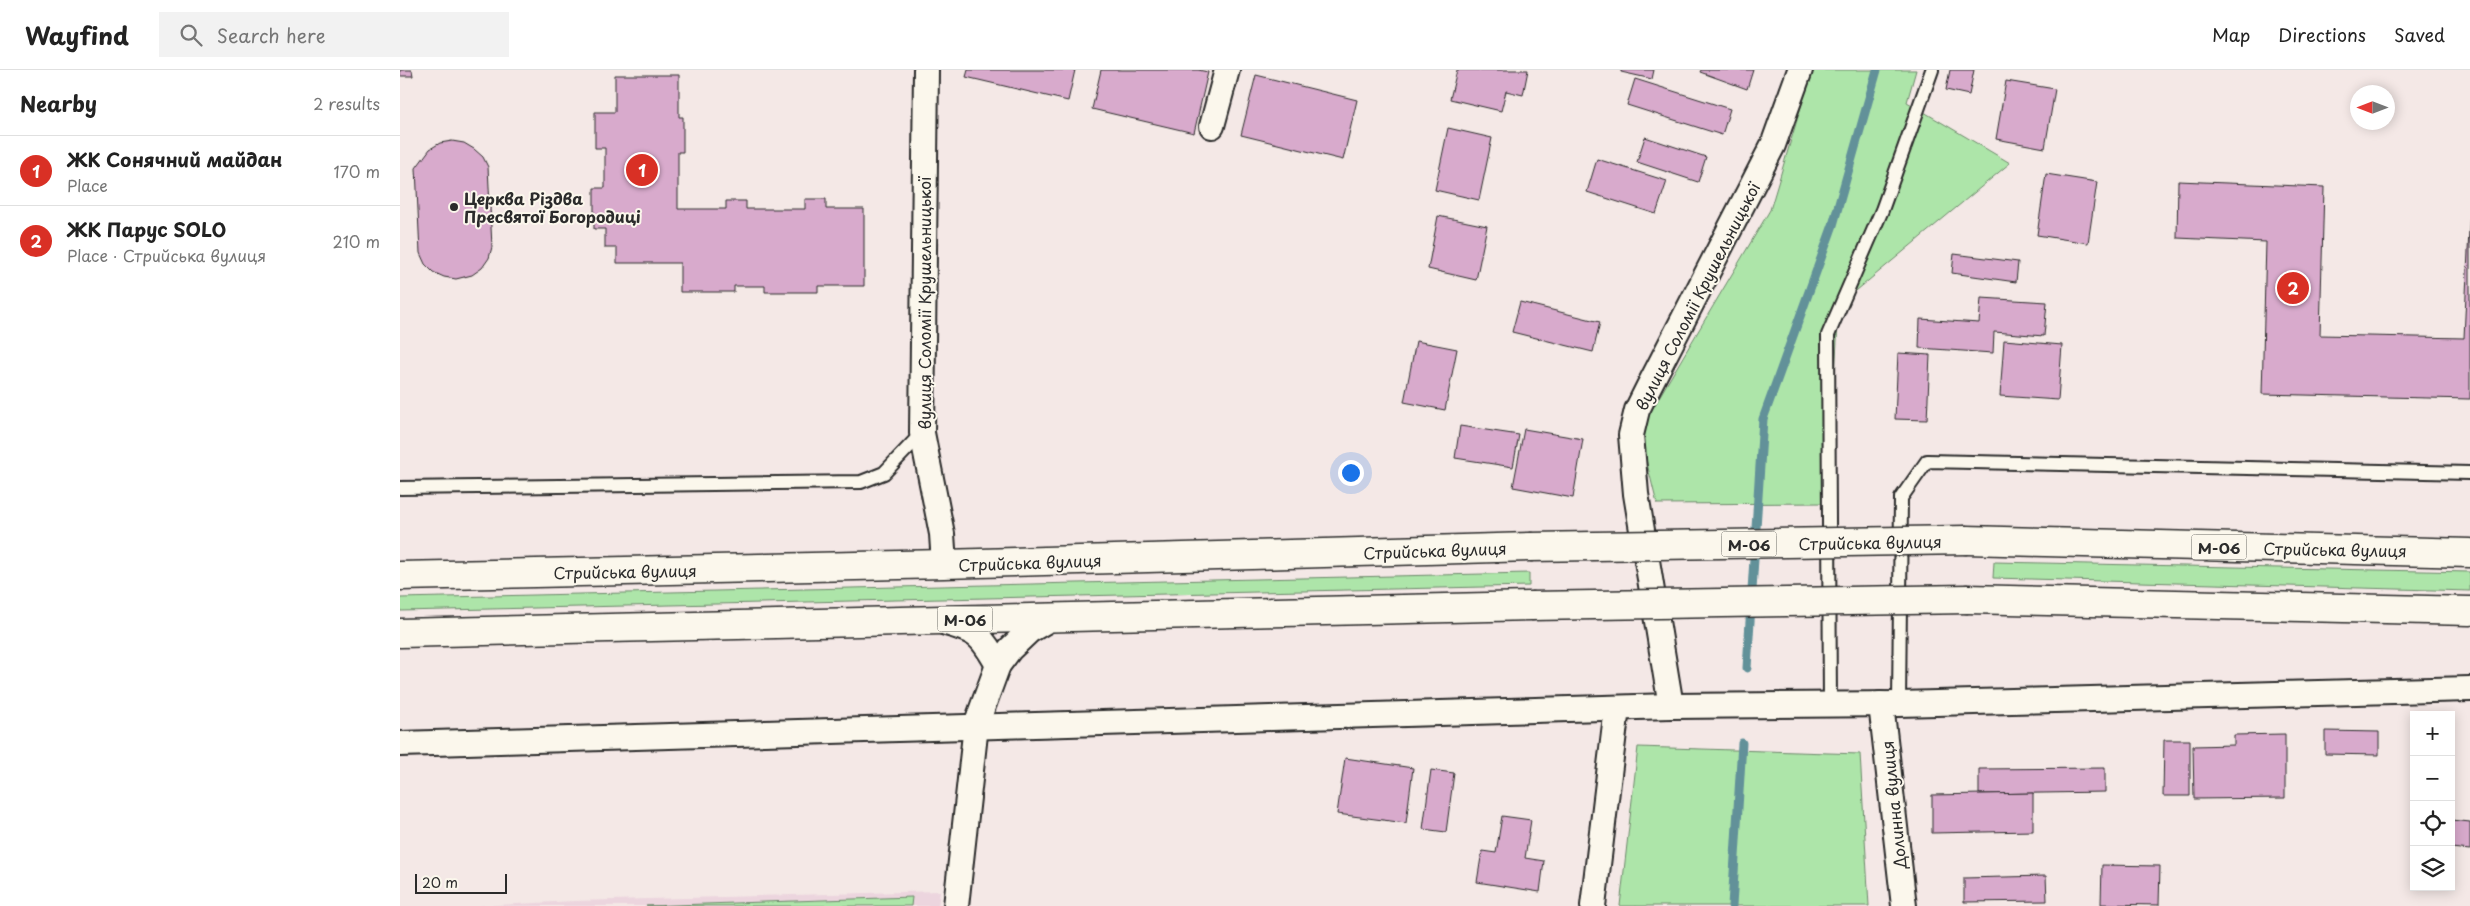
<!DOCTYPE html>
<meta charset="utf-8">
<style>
:root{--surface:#fff;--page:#f2f2f2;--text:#222;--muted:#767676;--line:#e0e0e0;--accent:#d93025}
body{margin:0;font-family:"Playpen Sans",sans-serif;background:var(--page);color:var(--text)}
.controls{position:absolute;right:15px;bottom:15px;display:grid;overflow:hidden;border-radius:0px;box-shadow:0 2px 12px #0003}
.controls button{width:45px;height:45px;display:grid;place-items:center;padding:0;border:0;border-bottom:1px solid var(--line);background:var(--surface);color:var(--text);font:25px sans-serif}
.compass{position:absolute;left:1950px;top:15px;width:45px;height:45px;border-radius:50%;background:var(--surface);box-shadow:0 2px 12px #0003;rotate:270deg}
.scale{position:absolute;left:15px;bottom:12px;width:92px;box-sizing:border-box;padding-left:5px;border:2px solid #2b2b2b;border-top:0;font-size:14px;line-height:18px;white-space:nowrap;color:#2b2b2b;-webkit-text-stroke:4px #fbf7ec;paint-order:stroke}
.you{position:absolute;left:950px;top:402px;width:18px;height:18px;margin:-12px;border:4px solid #fff;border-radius:50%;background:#1a73e8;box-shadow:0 0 0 8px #1a73e833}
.badge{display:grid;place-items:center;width:32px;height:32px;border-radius:50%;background:var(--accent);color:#fff;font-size:16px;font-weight:700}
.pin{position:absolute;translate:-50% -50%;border:2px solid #fff;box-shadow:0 1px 5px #0006}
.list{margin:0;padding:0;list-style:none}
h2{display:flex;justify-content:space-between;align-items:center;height:65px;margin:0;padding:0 20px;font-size:21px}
h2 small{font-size:16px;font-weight:400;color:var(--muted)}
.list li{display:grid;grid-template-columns:32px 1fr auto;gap:15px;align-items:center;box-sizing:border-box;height:70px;padding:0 20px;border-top:1px solid var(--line)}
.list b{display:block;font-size:19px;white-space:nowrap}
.list p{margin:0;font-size:16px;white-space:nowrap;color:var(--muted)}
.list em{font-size:16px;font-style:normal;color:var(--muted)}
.icon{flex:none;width:28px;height:28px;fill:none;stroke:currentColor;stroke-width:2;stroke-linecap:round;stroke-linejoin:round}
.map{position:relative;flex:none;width:2070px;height:836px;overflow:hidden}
header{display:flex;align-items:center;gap:30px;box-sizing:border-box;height:70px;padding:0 25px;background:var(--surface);border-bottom:1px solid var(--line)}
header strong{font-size:24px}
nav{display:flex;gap:28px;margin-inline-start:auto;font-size:18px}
.search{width:350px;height:45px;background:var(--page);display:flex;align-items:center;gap:12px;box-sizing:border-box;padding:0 18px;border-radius:0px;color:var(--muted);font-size:19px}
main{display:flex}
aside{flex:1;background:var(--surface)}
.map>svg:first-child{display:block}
.built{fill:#ecd5de}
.green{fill:#ade5a9;stroke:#6c886a}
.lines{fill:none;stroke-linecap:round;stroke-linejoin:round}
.stream{stroke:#629199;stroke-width:9}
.building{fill:#d8aacc;stroke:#2b2b2b}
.service-casing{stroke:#2b2b2b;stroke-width:16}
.minor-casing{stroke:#2b2b2b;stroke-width:28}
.trunk-casing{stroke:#2b2b2b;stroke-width:31}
.service{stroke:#fbf7ec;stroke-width:12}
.minor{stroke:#fbf7ec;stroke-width:24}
.trunk{stroke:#fbf7ec;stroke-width:28}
.trunk-bridge-casing{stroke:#2b2b2b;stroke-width:31;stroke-linecap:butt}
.trunk-bridge{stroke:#fbf7ec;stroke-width:28}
.poi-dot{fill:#2b2b2b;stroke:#fbf7ec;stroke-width:2}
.labels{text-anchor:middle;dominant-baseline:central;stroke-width:4;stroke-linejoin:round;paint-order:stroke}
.shield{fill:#fbf7ec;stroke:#696865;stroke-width:1}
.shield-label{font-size:15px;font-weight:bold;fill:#2b2b2b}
.poi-label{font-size:16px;font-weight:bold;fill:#2b2b2b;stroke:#fbf7ec;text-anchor:start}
.street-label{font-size:16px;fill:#2b2b2b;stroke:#fbf7ec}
</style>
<header>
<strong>Wayfind</strong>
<div class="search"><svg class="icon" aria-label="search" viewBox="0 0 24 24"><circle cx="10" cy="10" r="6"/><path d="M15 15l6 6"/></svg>Search here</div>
<nav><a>Map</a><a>Directions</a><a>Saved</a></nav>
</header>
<main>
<aside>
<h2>Nearby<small>2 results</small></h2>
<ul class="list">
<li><span class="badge">1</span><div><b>ЖК Сонячний майдан</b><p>Place</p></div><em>170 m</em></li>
<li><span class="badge">2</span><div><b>ЖК Парус SOLO</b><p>Place · Стрийська вулиця</p></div><em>210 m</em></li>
</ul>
</aside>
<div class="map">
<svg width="2070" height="836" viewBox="0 0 2070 836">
<rect width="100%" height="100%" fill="#f4e8e6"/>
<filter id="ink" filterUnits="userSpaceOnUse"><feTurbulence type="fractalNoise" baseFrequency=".02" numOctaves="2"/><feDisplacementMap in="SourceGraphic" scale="10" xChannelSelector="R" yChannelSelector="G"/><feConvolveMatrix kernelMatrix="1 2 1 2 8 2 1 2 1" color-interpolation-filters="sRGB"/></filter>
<g filter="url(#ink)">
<path class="built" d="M540 821 538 836H79L174 831Z"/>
<g class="green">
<path d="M1412 0H1516L1507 32 1610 93 1439 235 1428 433 1257 434 1239 361 1370 140Z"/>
<path d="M1594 492 2070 502V521L1593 508Z"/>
<path d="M1129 503V516L0 541V528Z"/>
<path d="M1238 677 1460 684 1469 836H1220Z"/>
<path d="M512 827 511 836H246Z"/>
</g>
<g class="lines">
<g class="stream">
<path d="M1347 598 1363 349 1433 155 1477 0"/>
<path d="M1332 836 1342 673"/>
</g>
</g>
<g class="building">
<path d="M0 0H12L13 6H0Z"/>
<path d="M568 0H675L668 31 566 7Z"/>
<path d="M701 0H798L808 2 794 63 692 39Z"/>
<path d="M1057 0H1128L1123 25 1106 21 1101 41 1050 29Z"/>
<path d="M1221 0H1254L1252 9 1221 2Z"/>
<path d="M1301 0H1353L1347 19 1300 2Z"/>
<path d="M1550 0H1574L1569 25 1546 20Z"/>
<path d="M215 5H279V47H283V82H278V139H326V131H346V139H405V129H426V139H464V216H418V222H365V216H334V222H280V193H217V178H205V159H194V118H205V78H195V42H215Z"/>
<path d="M856 5 957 30 943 90 841 65Z"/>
<path d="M1235 9 1330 39 1322 65 1227 35Z"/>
<path d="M1606 11 1655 19 1645 78 1596 69Z"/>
<path d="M1048 58 1092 68 1079 130 1035 120Z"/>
<path d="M1245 67 1306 87 1298 112 1237 92Z"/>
<path d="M52 71 64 73 74 79 83 87 88 97 92 177 89 188 82 198 72 205 56 209 44 207 33 202 25 194 20 183 16 98 30 79 40 73Z"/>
<path d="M1197 89 1267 111 1256 144 1187 122Z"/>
<path d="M1646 104 1697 112 1688 173 1637 165Z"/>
<path d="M1778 111 1924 117 1920 265 2064 268 2070 138V329L1862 324 1866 172 1777 168Z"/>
<path d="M1038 146 1087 156 1076 210 1028 199Z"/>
<path d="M1554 184 1618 192 1616 212 1552 203Z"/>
<path d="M1581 228 1647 232 1644 266 1594 262 1593 283 1519 278 1520 249 1579 253Z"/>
<path d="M1120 232 1200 252 1193 282 1112 262Z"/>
<path d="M1604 270 1662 275 1658 330 1600 326Z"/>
<path d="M1016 271 1057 279 1045 340 1004 332Z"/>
<path d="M1498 283 1530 285 1527 350 1495 349Z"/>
<path d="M1060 356 1119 365 1113 397 1055 388Z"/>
<path d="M1124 359 1183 369 1173 428 1113 417Z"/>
<path d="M1925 661 1979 662V685L1925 684Z"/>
<path d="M1885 664V728L1794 729 1793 676 1834 675V665Z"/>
<path d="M1764 670H1790V726H1763Z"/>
<path d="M945 688 1013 698 1006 753 937 744Z"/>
<path d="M1705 698V722L1579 724V699Z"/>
<path d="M1031 700 1054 703 1046 762 1023 759Z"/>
<path d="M1633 723V761L1532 763V725Z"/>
<path d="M1102 746 1131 750 1125 788 1144 791 1140 822 1077 812 1082 781 1096 783Z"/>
<path d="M2051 750 2070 752V780L2051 778Z"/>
<path d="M1702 795 1760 796 1759 835 1701 834Z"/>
<path d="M1646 806 1647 831 1564 832V808Z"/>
</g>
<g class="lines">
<g class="service-casing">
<g id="service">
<path d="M0 418 461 412 484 403 522 363"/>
<path d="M1499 634 1501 428 1527 391 2070 403"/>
<path d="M1430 635 1428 265 1482 140 1532 0"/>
</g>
</g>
<g class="minor-casing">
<g id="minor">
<path d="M526 0 522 363 542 464 544 494"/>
<path d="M812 56 827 0"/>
<path d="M546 553C578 562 581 565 598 595"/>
<path d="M1481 634 1504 836"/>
<path d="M1271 636 1236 424 1231 365 1237 340 1248 318 1373 75 1400 0"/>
<path d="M0 674 1271 636 1499 634 2070 619"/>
<path d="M556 836 576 655 598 595 610 579 629 561 653 547"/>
<path d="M1193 836 1217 638"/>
</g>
</g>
<g class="trunk-casing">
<g id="trunk">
<path d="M1567 470 2070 483"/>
<path d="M0 506 544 494 1130 477"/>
<path d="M1568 529 2070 541"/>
<path d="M0 563 1131 536"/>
</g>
</g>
<use href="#service" class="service"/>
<use href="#minor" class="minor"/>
<use href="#trunk" class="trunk"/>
<g class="trunk-bridge-casing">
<g id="trunk-bridge">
<path d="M1130 477 1567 470"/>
<path d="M1131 536 1568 529"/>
</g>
</g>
<use href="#trunk-bridge" class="trunk-bridge"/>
</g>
</g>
<circle class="poi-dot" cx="54" cy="137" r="5"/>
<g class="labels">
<g class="shield">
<rect x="1321.5" y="461.5" width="55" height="25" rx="4"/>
<rect x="1791.5" y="464.5" width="55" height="25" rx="4"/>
<rect x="537.5" y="536.5" width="55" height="25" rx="4"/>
</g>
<g class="shield-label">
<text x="1349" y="474">М-06</text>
<text x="1819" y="477">М-06</text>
<text x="565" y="549">М-06</text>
</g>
<g class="poi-label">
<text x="64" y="128">Церква Різдва<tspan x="64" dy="18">Пресвятої Богородиці</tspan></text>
</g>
<g class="street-label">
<text transform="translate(1297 226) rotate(-63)">вулиця Соломії Крушельницької</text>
<text transform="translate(524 233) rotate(-90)">вулиця Соломії Крушельницької</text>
<text transform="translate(1470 472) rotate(-1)">Стрийська вулиця</text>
<text transform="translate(1935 479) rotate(1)">Стрийська вулиця</text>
<text transform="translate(1035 480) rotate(-2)">Стрийська вулиця</text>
<text transform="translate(630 492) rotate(-2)">Стрийська вулиця</text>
<text transform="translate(225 501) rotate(-1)">Стрийська вулиця</text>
<text transform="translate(1493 735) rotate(-96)">Долинна вулиця</text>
</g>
</g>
</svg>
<div class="controls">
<button>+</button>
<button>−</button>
<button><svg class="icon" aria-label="locate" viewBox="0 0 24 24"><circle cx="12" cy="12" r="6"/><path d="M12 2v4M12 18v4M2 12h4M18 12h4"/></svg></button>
<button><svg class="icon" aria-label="layers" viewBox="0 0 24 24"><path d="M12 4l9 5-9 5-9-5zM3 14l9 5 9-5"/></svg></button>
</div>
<svg class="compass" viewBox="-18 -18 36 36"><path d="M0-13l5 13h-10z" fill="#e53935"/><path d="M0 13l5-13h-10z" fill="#767676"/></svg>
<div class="scale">20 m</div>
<div class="you"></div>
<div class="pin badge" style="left:242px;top:100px">1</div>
<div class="pin badge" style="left:1893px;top:218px">2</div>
</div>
</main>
